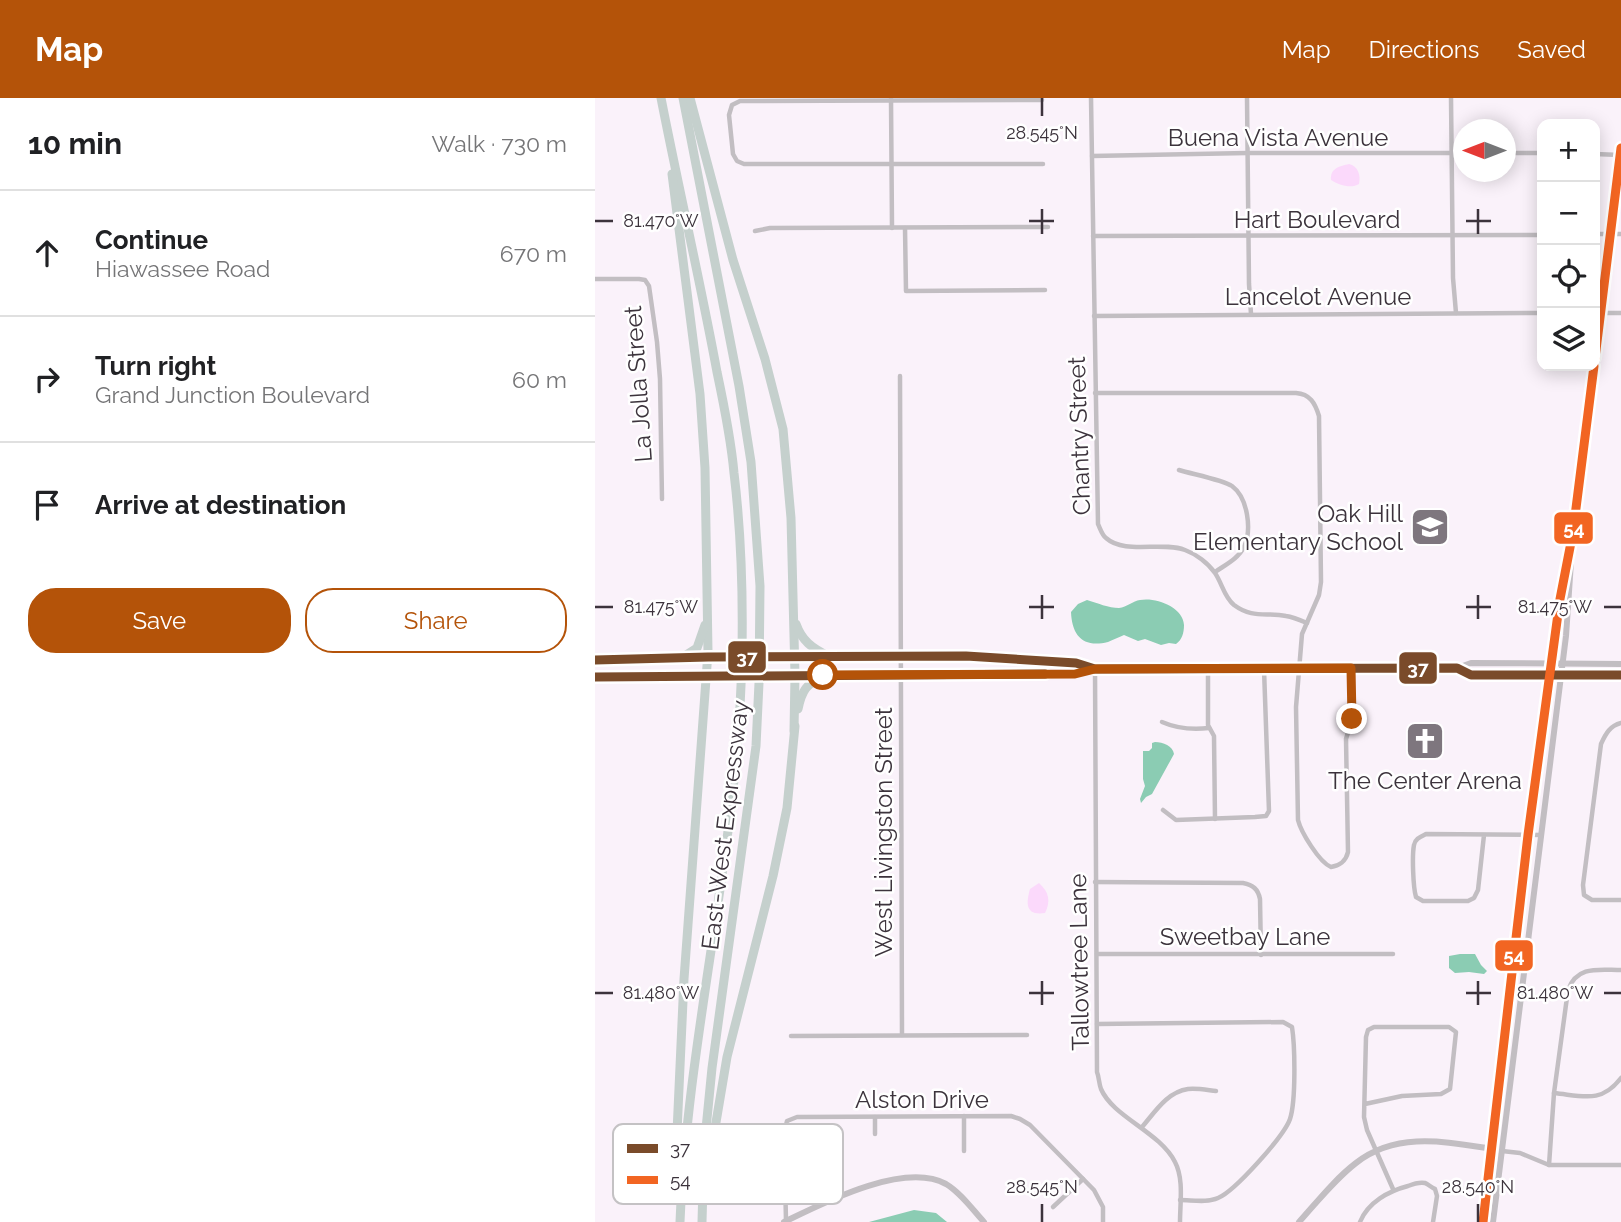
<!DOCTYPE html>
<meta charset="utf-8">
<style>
:root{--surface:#fff;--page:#f2f2f2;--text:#202124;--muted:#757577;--line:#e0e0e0;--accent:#b45309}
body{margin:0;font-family:Raleway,sans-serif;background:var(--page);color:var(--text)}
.controls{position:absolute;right:21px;top:21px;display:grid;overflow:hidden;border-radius:14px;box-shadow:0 4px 18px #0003}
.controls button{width:63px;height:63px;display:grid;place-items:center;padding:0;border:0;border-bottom:2px solid var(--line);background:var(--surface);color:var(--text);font:35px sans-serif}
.compass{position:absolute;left:858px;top:21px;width:63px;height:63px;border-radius:50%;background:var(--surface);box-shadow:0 4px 18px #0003;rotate:270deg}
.stop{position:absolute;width:21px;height:21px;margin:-16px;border:5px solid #b45309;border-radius:50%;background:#fff}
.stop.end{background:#b45309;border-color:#fff;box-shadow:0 2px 7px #0008}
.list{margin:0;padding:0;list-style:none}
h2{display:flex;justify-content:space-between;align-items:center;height:91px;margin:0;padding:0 28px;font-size:30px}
h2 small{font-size:23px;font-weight:400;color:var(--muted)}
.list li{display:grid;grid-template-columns:46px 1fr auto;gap:21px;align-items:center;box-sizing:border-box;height:126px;padding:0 28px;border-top:2px solid var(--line)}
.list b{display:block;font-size:26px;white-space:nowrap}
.list p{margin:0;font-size:23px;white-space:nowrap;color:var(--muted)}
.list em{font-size:23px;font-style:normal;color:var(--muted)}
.actions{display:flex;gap:14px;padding:21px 28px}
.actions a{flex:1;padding:16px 0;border:2px solid var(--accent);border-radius:28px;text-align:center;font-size:24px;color:var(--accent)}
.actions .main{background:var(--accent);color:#fff}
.icon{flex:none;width:38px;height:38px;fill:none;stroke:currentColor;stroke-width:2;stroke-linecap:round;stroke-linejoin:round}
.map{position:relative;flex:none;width:1026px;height:1124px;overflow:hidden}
header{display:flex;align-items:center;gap:42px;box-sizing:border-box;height:98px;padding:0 35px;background:var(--accent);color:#fff}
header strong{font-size:33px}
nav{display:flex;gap:38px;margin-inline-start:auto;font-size:24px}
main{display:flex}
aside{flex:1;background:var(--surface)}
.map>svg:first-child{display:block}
.green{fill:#fbd9fb}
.water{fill:#8bccb3}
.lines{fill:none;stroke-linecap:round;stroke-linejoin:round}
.street{stroke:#c2bec2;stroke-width:4.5}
.secondary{stroke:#c2bec2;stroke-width:6}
.highway{stroke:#c5d0cd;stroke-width:9}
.bus-1-casing{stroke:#fff;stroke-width:14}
.bus-2-casing{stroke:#fff;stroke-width:14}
.bus-1{stroke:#7a4b2a;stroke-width:9}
.bus-2{stroke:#f26522;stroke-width:9}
.route{stroke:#b45309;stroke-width:9}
.ticks{fill:none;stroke:#3c333c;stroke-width:2.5}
.labels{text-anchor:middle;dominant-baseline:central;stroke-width:5;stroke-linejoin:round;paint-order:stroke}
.street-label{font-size:24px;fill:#3c333c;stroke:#fff}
.poi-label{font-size:24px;fill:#3c333c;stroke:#fff;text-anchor:end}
.key{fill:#fff;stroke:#c4c2c4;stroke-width:2}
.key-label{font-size:19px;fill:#3c333c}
.ticks-label{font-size:18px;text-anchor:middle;fill:#3c333c;stroke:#fff;stroke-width:5;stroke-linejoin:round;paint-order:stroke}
.line-badge{stroke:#fff;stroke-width:2.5}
.badge-label{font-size:19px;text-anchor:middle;font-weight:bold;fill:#fff}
</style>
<header>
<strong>Map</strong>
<nav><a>Map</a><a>Directions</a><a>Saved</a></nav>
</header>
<main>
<aside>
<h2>10 min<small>Walk · 730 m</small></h2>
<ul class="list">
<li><svg class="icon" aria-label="ahead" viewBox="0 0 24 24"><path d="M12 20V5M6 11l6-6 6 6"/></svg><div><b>Continue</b><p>Hiawassee Road</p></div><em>670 m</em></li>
<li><svg class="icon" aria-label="right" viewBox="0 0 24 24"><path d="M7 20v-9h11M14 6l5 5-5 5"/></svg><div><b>Turn right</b><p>Grand Junction Boulevard</p></div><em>60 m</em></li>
<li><svg class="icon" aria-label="arrive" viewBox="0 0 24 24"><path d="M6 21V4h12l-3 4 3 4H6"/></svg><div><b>Arrive at destination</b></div></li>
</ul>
<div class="actions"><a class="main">Save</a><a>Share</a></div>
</aside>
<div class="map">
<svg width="1026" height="1124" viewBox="0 0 1026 1124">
<rect width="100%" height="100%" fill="#faf2fa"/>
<g class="green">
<path d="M754 66C763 68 766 77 764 86 756 91 744 87 736 82 735 70 745 68 754 66Z"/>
<path d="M444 785C454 794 456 803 450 815 430 818 431 805 435 791Z"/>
</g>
<g class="water">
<path d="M492 502C502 505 514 510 524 510 532 509 538 503 545 502 561 499 588 509 589 527 589 535 587 542 581 546L574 545 566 547 550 541 543 543 529 537C524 539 518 542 513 544 488 550 477 538 476 514L483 506Z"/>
<path d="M560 644C568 644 578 648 579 656L557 696 551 699 546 705 545 701 550 688 548 681V653H554L557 650V645Z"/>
<path d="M865 856H880L886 867 892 873 889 876 874 874 860 875 854 870V858Z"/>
<path d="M319 1112 341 1115 352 1124H274Z"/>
</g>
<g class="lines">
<g class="street">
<path d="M496 0 503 426C505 430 507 437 511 440 530 457 566 443 590 452 601 456 613 465 620 475 627 485 629 499 639 507 658 521 671 514 691 518 698 519 705 522 712 525"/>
<path d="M652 0 654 186 656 216"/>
<path d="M856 0 858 180 861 215"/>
<path d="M296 1 297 130"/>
<path d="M447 2 145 3 137 7 134 17 138 56 142 63 149 66H448"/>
<path d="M911 55H947"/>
<path d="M1000 56 1025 57"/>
<path d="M497 58 652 55H869"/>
<path d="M310 130 311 193 450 192"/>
<path d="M160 133 175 130 453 129"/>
<path d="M1000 136H1026"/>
<path d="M498 138 947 137"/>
<path d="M0 181H44L50 182 54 188 62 244 65 281 67 401"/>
<path d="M1000 215H1026"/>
<path d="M499 218 947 215"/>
<path d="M305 278 307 937"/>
<path d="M500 295H701C715 296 720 305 724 318L726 484 724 497 707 536 701 609 703 722C706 734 724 764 736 769 744 768 751 763 753 754L751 641 757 621 756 571"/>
<path d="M584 372C597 376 628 382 637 388 653 400 657 432 649 449 643 461 630 467 620 474"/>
<path d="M500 571 502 974C504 979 504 986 506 991 518 1019 565 1034 580 1064 589 1081 585 1105 585 1124"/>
<path d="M613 571V627L619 638 620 721"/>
<path d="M567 624C583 631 597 632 614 630"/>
<path d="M1026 625C1015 628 1011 635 1006 646L988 787 989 797 997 802H1026"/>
<path d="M568 712 581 722 660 719 671 718 674 713 669 571"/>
<path d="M889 737 883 792 879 800 873 803H828L821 799C818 789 817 757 819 747 820 741 825 739 831 736L946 737"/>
<path d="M500 784 648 785C658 787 663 791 665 801L666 857"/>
<path d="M502 856H798"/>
<path d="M502 926 688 924 697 929C700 948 701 1003 695 1021 689 1038 640 1093 623 1100 612 1105 597 1102 585 1102"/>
<path d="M196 938 432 937"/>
<path d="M959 995C988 998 1006 1006 1026 980"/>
<path d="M770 1006 807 998 846 996 855 991 861 934 854 929H779L773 932 771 939 769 1019 772 1032 798 1091"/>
<path d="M547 1029C560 1014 572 994 593 991 602 990 612 992 621 993"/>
<path d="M280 1036V1019"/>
<path d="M369 1053V1018"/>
<path d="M907 1053 925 1055 954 1067H1026"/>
<path d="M954 1067 959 995 973 892C982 867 1004 872 1026 872"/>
<path d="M458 1109 488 1081"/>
<path d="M191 1123 189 1035 192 1023 202 1019 416 1018 425 1021 435 1027 499 1092 508 1109V1124"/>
<path d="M765 1124C773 1104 794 1093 813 1088 818 1086 824 1084 830 1085 833 1086 837 1090 840 1091L842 1098 838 1124"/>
</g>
<g class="secondary">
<path d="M1000 260 1026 50"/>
<path d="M0 562 113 559 371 558 481 565 498 570"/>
<path d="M862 570 876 577H1026"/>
<path d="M0 579 480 576 500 571 862 570 876 565 1026 566"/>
<path d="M189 1124C228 1105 309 1063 351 1086 366 1095 377 1111 389 1124"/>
<path d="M704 1124C722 1104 740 1081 761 1065 802 1033 851 1044 898 1051"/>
<path d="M888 1124C907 973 922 821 942 670 951 600 959 529 973 460"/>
<path d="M898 1124 971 538 978 434 999 268"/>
</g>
<g class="highway">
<path d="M66 0C84 92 105 182 122 274 129 307 136 341 139 375 146 433 148 493 147 552 145 743 93 932 85 1124"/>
<path d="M88 0 144 288 156 364 165 488 164 585 161 648 117 970 109 1051 107 1124"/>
<path d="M95 0 138 162 170 261 188 331 196 420 200 577 199 633"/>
<path d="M77 76 105 296 110 370 113 554 89 881 81 1056V1102"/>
<path d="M201 526C207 543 217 550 233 558"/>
<path d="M88 559 102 550 110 527"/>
<path d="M203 611C207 592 211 587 228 577"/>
<path d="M111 1066 116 1054 132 959 178 778 192 710 200 628"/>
</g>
<g class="bus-1-casing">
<g id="bus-1">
<path d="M0 562 113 559 371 558 481 565 500 571 862 570 876 577H1026"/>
<path d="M0 579 450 576"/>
</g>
</g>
<g class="bus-2-casing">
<g id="bus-2">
<path d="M1000 260 1026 50"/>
<path d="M888 1124 933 737 965 501 978 434 999 268"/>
</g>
</g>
<use href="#bus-1" class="bus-1"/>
<use href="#bus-2" class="bus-2"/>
</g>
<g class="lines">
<path class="route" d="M228 577 480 576 500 571 756 570 757 621"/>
</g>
<path class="ticks" d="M447 0V18M447 111V136M883 111V136M0 123H18M434 123H459M871 123H896M447 497V521M883 497V521M0 509H18M434 509H459M871 509H896M1009 509H1026M447 883V907M883 883V907M0 895H18M434 895H459M871 895H896M1009 895H1026M447 1106V1124M883 1106V1124"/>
<defs>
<g id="school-square" transform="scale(2.0125)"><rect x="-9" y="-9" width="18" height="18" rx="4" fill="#7e767e" stroke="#fff"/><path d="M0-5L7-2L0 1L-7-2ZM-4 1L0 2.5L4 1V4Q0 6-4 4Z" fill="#fff"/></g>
<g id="church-square" transform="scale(2.0125)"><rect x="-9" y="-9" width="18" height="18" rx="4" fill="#7e767e" stroke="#fff"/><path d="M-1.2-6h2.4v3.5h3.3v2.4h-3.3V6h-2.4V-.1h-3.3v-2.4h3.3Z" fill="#fff"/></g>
</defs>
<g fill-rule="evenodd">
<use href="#school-square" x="835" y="429"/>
<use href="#church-square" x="830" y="643"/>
</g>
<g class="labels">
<g class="street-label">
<text x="683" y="39">Buena Vista Avenue</text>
<text x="722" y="121">Hart Boulevard</text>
<text x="723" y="198">Lancelot Avenue</text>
<text transform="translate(43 286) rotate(-94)">La Jolla Street</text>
<text transform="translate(484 338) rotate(-92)">Chantry Street</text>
<text transform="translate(130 727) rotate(-83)">East-West Expressway</text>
<text transform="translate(288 734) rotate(-90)">West Livingston Street</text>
<text x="650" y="838">Sweetbay Lane</text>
<text transform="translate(484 864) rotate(-91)">Tallowtree Lane</text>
<text x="327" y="1001">Alston Drive</text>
</g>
<g class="poi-label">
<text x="808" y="415">Oak Hill<tspan x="808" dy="28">Elementary School</tspan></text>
<text x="830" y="682" text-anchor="middle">The Center Arena</text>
</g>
</g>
<rect x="18" y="1026" width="230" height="80" rx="10" class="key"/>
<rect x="32" y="1046" width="31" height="9" fill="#7a4b2a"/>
<rect x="32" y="1078" width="31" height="8" fill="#f26522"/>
<g class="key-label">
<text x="75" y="1057">37</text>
<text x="75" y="1089">54</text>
</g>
<g class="ticks-label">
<text x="447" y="41">28.545°N</text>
<text x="66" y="129">81.470°W</text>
<text x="960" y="515">81.475°W</text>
<text x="66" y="515">81.475°W</text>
<text x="960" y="901">81.480°W</text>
<text x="66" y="901">81.480°W</text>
<text x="447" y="1095">28.545°N</text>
<text x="883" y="1095">28.540°N</text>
</g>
<g class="line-badge">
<rect x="958" y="413" width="41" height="34" rx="7" fill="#f26522"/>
<rect x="132" y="542" width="40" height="34" rx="7" fill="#7a4b2a"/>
<rect x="803" y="553" width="40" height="34" rx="7" fill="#7a4b2a"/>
<rect x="899" y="841" width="40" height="33" rx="7" fill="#f26522"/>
</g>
<g class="badge-label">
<text x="979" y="437">54</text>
<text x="152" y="566">37</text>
<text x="823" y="577">37</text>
<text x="919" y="864">54</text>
</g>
</svg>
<div class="controls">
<button>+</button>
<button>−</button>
<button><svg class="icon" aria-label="locate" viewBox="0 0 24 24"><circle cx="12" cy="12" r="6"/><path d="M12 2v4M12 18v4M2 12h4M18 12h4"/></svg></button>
<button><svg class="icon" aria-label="layers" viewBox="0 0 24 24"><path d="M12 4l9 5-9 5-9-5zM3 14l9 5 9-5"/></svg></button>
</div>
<svg class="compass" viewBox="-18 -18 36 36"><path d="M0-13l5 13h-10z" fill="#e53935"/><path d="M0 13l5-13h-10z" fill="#757577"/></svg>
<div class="stop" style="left:228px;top:577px"></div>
<div class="stop end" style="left:757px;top:621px"></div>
</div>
</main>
